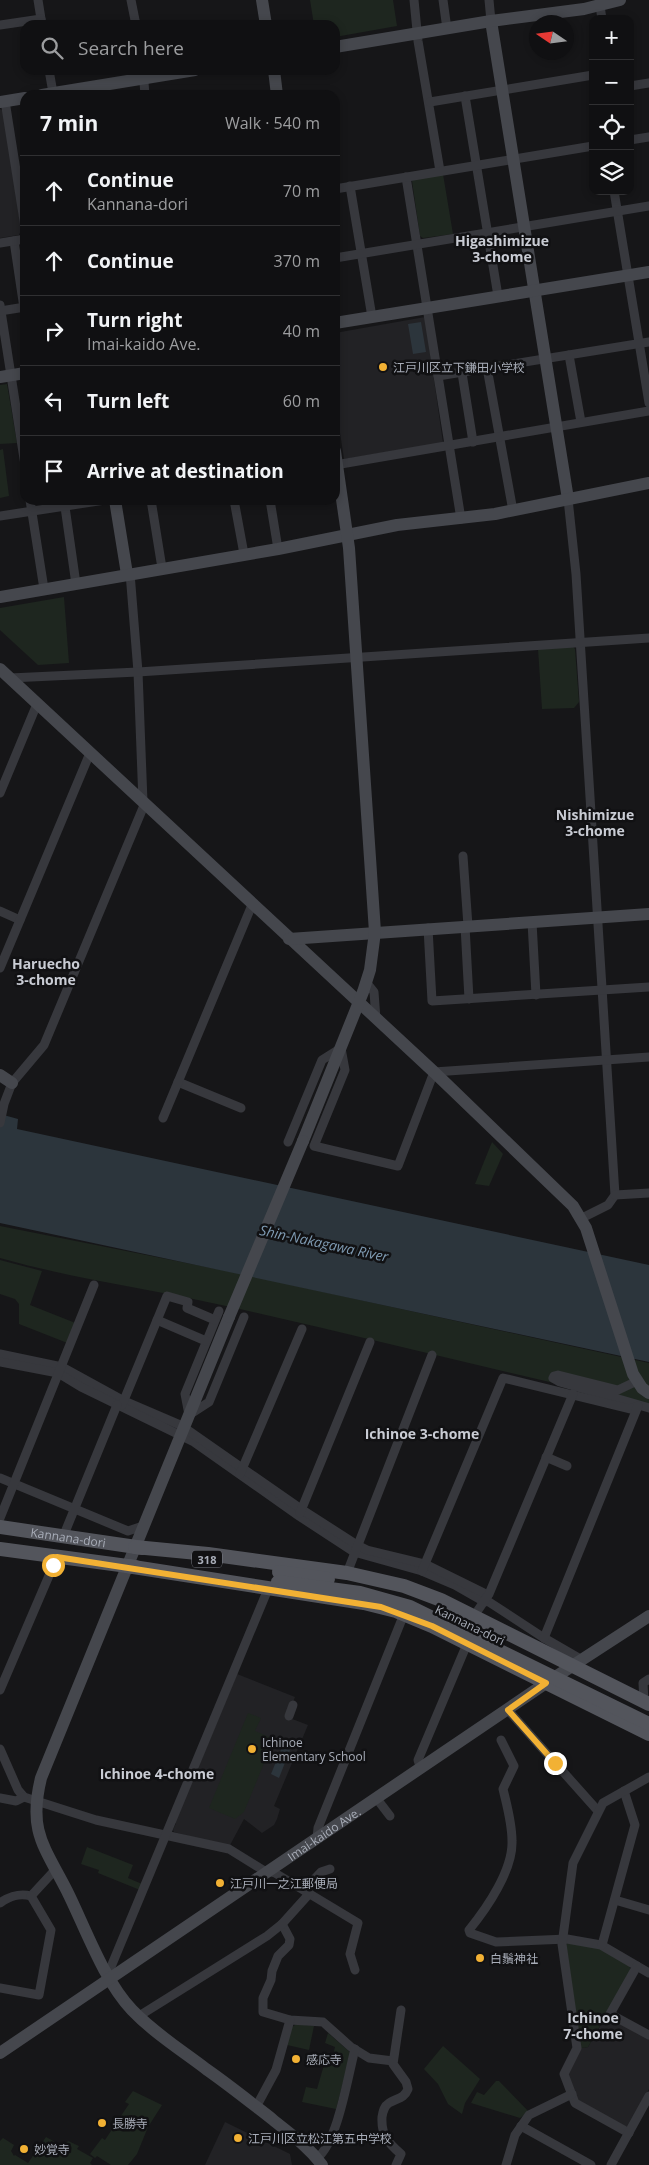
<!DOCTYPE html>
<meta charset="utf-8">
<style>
:root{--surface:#101012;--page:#19191b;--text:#f1f3f6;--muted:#9c9d9f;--line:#303032}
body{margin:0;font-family:"Open Sans","Noto Sans JP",sans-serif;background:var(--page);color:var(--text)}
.controls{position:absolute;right:15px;top:15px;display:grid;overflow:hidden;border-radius:10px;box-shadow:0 2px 8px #0003}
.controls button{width:45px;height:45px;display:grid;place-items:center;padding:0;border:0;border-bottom:1px solid var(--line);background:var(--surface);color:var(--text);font:25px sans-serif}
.compass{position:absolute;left:529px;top:15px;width:45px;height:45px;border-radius:50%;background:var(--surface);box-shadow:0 2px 8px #0003;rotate:283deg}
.stop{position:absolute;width:15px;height:15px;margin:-11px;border:4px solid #f2b134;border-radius:50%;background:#fff}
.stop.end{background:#f2b134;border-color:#fff;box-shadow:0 1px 5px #0008}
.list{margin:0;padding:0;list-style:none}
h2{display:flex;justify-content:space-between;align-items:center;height:65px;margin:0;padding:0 20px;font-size:21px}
h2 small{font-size:16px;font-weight:400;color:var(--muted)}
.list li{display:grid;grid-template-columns:32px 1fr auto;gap:15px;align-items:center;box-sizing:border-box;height:70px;padding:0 20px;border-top:1px solid var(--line)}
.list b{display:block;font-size:19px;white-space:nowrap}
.list p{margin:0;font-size:16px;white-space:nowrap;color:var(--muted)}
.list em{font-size:16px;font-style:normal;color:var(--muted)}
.icon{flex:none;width:28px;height:28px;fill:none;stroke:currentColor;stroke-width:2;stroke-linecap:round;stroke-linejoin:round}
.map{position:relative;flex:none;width:649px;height:2165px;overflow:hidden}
.search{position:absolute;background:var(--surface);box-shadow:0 2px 8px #0003;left:20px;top:20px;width:320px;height:55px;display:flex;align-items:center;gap:12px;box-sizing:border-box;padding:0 18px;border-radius:15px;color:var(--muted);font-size:19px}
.panel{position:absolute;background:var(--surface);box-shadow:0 2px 8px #0003;left:20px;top:90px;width:320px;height:415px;border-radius:15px}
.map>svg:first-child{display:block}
.built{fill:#222225}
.green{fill:#1e261f}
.water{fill:#2c353c}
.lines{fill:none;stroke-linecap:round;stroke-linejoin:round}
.street{stroke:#37383d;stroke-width:9}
.secondary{stroke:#45474d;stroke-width:12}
.primary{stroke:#53555c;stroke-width:14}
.secondary-bridge{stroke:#45474d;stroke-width:12}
.primary-bridge{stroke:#53555c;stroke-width:14}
.route{stroke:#f2b134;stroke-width:6}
.poi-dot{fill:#f2b134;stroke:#111113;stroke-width:2}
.labels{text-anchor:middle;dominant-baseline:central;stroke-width:5;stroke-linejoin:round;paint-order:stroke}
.shield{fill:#111113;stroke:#7b7e86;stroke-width:1}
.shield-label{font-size:11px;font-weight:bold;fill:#a8adb8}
.poi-label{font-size:12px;fill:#a8adb8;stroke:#111113;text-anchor:start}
.street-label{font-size:12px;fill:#a8adb8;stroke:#111113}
.neighbourhood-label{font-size:14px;font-weight:bold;fill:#c9ccd4;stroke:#111113}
.water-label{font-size:14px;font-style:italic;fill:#7f9bb3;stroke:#111113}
</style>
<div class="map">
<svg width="649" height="2165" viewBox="0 0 649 2165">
<rect width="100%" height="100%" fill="#161618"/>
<g class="built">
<path d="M0 109 5 112 21 230 19 235 0 238Z"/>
<path d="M425 317 443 443 344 459 335 400V333Z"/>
<path d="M237 1674 295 1697 287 1717 308 1725 274 1806 280 1809 277 1819 274 1825 262 1833 244 1819 229 1847 174 1832 173 1830 176 1823 174 1821 196 1773Z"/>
<path d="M606 2016 649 2039V2089L629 2126 625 2127 578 2100 568 2073 581 2048 588 2047Z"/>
<path d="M225 2122 290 2154 292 2165H205Z"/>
</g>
<g class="green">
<path d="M310 0H393L397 26 335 37V25H314Z"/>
<path d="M443 174 453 234 423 238 420 236 412 181 413 179Z"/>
<path d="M7 384 17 443 0 444V385Z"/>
<path d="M3 449 9 496 0 498V450Z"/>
<path d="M64 597 69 663 38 665 0 630V608Z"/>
<path d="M573 647 575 649 579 702 574 708 542 709 538 649Z"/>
<path d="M492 1142 503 1154 489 1186 475 1184Z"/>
<path d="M0 1226 232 1272 649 1363V1404C507 1374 367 1337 226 1306 151 1289 74 1279 0 1258Z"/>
<path d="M0 1260 42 1271 30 1305 78 1324 70 1344 19 1324V1304L15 1299 0 1294Z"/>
<path d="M248 1713 261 1718 255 1731 274 1739 244 1812 235 1819 209 1808Z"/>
<path d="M87 1847 133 1865 128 1878 142 1884 140 1890 98 1873 99 1870 81 1864Z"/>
<path d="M569 1942 600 1948 629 1965 631 1971 588 2047 581 2048 566 1945Z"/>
<path d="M296 2024 314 2026 309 2050 287 2045 291 2028Z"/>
<path d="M328 2033 351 2053 336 2109 302 2102 306 2087 317 2089 326 2058 332 2059 335 2047 325 2043Z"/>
<path d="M443 2046 480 2079 465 2103 462 2114 448 2104 438 2084 424 2069Z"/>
<path d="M496 2081H499L529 2112 520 2118 471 2103 477 2092 484 2095Z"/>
<path d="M133 2091 162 2105 148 2127 137 2154 128 2165H111L97 2156 95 2158 90 2154 102 2138 105 2140 129 2104 125 2102Z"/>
<path d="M46 2137 64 2147 68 2141 79 2146 77 2149 93 2158 90 2163 92 2165H0V2141L3 2138 14 2145 11 2151 14 2156 15 2155 28 2163Z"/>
</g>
<g class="water">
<path d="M421 322 426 352 413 354 408 324Z"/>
<path d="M0 1114 18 1119 17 1129 649 1265V1362L0 1223Z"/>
<path d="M282 1747 290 1750 279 1778 271 1774Z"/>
</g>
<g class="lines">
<g class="street">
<path d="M38 0 42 25"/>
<path d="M131 0 136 25"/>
<path d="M414 0 418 41 440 171"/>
<path d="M443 0 447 29"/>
<path d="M489 0 491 21"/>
<path d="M600 6 602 19"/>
<path d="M0 25 41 19"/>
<path d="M49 70 53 93"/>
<path d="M143 70 145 95"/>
<path d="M630 86 649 83"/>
<path d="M465 96 498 296"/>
<path d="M5 101 25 227"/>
<path d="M430 102 593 75"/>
<path d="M630 140 649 137"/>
<path d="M406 177 461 519"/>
<path d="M350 186 372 317"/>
<path d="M335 189 593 146"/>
<path d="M614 191 649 403"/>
<path d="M14 241 24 308"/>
<path d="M0 243 25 239"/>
<path d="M335 258 649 206"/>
<path d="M0 305 25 465"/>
<path d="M0 311 25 307"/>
<path d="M569 355 581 422"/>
<path d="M487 368 513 511"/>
<path d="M462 373 473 442"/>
<path d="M438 376 649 342"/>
<path d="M335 465 649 411"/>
<path d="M568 499 576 574 615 1195 608 1205 582 1218"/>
<path d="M30 500 44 589"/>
<path d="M64 500 76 584"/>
<path d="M151 500 162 568"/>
<path d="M234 500 244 554"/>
<path d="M270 500 278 549"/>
<path d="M0 516 105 500"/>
<path d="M130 573 138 672 143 802"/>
<path d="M10 678 138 672 649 638"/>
<path d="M0 793 37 704"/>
<path d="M463 856 468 926"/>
<path d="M0 911 20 920"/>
<path d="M532 922 536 995"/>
<path d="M465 926 469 999"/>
<path d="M428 928 432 1001 649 987"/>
<path d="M0 968 90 753"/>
<path d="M366 982 374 992 376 1019"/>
<path d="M178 1082 241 1108"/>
<path d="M163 1118 252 905"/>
<path d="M0 1123 4 1104 12 1083 44 1045 145 803"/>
<path d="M288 1142 322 1060 341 1048 345 1070 314 1146 398 1166 434 1072 649 1057"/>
<path d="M615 1195 649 1193"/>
<path d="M219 1311 185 1394 189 1415 209 1402 244 1317"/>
<path d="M157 1320 206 1341"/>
<path d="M0 1354 62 1367 124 1401 180 1425"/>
<path d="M0 1362 58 1373 81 1387 194 1442 299 1516 354 1552 422 1571 455 1585 483 1601 489 1602 544 1638 582 1660"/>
<path d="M637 1381 618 1390 558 1375 554 1376 553 1378 560 1382 649 1408"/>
<path d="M122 1405 167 1296 188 1302 187 1308 215 1320"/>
<path d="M189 1431 301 1509 357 1545 367 1550 425 1564 488 1595"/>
<path d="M546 1457 567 1466"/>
<path d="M240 1474 302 1329"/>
<path d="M0 1478 128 1531 143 1526"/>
<path d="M300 1513 370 1342"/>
<path d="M0 1518 94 1285"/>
<path d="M63 1537 117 1405"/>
<path d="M422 1571 503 1378 630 1409 638 1406"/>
<path d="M347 1573 432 1355"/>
<path d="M474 1616 489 1594 573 1394"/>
<path d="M544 1638 638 1406"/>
<path d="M0 1690 57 1557"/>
<path d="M644 1702 643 1683 649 1679"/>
<path d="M508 1710 598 1811"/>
<path d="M289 1716 293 1705"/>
<path d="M501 1740 514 1766 503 1789C507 1806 512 1823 512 1841 513 1870 487 1908 469 1930L470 1933 496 1942 567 1939 601 1945 649 1973"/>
<path d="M0 1749 18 1790 24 1797 96 1820 229 1849 263 1870 275 1873 358 1923 350 1954 355 1970"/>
<path d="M421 1769 418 1760 467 1644"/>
<path d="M0 1798 16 1801 24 1797"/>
<path d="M377 1799 390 1816"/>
<path d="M317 1838 318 1828 404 1614"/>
<path d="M304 1890 321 1872 330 1869"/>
<path d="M615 1900 649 1910"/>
<path d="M0 1903C10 1896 19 1893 31 1896L55 1870"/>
<path d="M282 1924 290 1939 289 1945 278 1956 272 1971 271 1980 263 1998V2012L290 2020 323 2022 351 2047 369 2058 393 2061"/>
<path d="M602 1945 635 1825 624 1791"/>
<path d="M637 1966 610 2014 649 2035"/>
<path d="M108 1974 268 1589"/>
<path d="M0 1988 39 1995 51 1930 31 1896"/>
<path d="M139 2016 267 1936 282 1924 309 1894"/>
<path d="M256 2107 276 2070 290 2020"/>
<path d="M521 2126 591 2165"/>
<path d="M629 2133 575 2103 564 2074 577 2048 562 1944 573 1863 603 1803 649 1777"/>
<path d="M317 2158C338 2142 348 2075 355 2049"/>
<path d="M396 2165 401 2154C388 2143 381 2135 382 2117 383 2111 384 2106 389 2103 397 2098 404 2099 408 2089L406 2082 393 2064 401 2010"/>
<path d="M506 2165 515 2135 529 2115 572 2094"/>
<path d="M611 2165 649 2096"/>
</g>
<g class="secondary">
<path d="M262 0 266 25"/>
<path d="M491 21 568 499"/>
<path d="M335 47 491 21 584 9 620 0"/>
<path d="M274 70 277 95"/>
<path d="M42 95 195 70"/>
<path d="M0 102 25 98"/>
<path d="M335 323 649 272"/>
<path d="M0 377 25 373"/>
<path d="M115 500 127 574"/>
<path d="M0 597 278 549 397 525 495 514 649 483"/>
<path d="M0 669 434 1072 573 1206 586 1228 633 1374 642 1388 649 1393"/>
<path d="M289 939 649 914"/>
<path d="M0 1075 12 1083"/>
<path d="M303 1141 363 992 370 970 375 932 349 548 335 451"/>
<path d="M229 1317 41 1778C28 1831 44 1846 67 1891 85 1927 104 1981 132 2010 154 2033 181 2050 206 2069 229 2085 250 2102 272 2119 290 2134 308 2146 322 2165"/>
<path id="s1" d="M0 2053 546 1683 649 1616"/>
</g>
<g class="primary">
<path id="s2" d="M0 1527 143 1548"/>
<path d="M135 1547 208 1554 347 1573 404 1586 441 1600 649 1704"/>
<path d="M0 1549 135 1567"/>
<path d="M127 1566 364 1603 396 1611 432 1626 649 1734"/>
</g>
<path class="secondary-bridge" d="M229 1317 303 1141"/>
<g class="primary-bridge">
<path d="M279 1572 328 1579"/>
<path d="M278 1582 360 1593 410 1607 649 1724"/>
</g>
</g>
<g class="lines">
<path class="route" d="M53 1565 57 1557 381 1607 432 1626 546 1683 508 1710 555 1763"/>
</g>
<g class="poi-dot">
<circle cx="383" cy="367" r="5"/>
<circle cx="252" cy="1749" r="5"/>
<circle cx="220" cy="1883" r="5"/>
<circle cx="480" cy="1958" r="5"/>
<circle cx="296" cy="2059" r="5"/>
<circle cx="102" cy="2123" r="5"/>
<circle cx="238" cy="2138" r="5"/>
<circle cx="24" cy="2149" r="5"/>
</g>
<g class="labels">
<rect class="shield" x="192" y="1550.5" width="30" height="17" rx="4"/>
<g class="shield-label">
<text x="207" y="1559">318</text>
</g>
<g class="poi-label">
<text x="393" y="367">江戸川区立下鎌田小学校</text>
<text x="262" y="1742">Ichinoe<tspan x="262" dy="14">Elementary School</tspan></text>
<text x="230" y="1883">江戸川一之江郵便局</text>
<text x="490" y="1958">白鬚神社</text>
<text x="306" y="2059">感応寺</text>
<text x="112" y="2123">長勝寺</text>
<text x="248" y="2138">江戸川区立松江第五中学校</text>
<text x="34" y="2149">妙覚寺</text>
</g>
<g class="street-label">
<text stroke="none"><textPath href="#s2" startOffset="69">Kannana-dori</textPath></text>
<text transform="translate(470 1625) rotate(26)">Kannana-dori</text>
<text stroke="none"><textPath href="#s1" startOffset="391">Imai-kaido Ave.</textPath></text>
</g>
<g class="neighbourhood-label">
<text x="502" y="240">Higashimizue<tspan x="502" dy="16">3-chome</tspan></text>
<text x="595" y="814">Nishimizue<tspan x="595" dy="16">3-chome</tspan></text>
<text x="46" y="963">Haruecho<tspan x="46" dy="16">3-chome</tspan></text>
<text x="422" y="1433">Ichinoe 3-chome</text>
<text x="157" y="1773">Ichinoe 4-chome</text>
<text x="593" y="2017">Ichinoe<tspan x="593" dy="16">7-chome</tspan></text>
</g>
<g class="water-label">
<text transform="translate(324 1243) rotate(12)">Shin-Nakagawa River</text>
</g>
</g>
</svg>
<div class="controls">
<button>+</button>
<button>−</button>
<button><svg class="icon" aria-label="locate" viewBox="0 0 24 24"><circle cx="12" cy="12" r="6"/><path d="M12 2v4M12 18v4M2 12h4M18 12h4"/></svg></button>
<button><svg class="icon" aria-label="layers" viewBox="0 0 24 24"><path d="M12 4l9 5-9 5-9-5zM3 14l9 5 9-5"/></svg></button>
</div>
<svg class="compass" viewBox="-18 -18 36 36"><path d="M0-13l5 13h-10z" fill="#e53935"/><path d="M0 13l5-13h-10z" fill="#9c9d9f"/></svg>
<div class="stop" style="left:53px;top:1565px"></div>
<div class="stop end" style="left:555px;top:1763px"></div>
<div class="search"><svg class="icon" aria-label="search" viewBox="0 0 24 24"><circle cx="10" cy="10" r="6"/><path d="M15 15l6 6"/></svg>Search here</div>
<section class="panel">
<h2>7 min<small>Walk · 540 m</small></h2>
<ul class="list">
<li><svg class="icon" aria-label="ahead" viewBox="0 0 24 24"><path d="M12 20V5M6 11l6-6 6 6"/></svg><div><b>Continue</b><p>Kannana-dori</p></div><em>70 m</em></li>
<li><svg class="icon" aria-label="ahead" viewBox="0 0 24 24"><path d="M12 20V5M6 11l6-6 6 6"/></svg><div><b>Continue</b></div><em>370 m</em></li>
<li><svg class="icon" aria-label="right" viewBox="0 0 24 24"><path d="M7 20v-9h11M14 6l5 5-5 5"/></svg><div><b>Turn right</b><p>Imai-kaido Ave.</p></div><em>40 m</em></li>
<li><svg class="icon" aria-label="left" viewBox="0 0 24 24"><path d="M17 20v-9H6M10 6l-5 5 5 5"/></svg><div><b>Turn left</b></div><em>60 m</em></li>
<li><svg class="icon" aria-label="arrive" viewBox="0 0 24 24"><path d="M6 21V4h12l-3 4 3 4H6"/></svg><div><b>Arrive at destination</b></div></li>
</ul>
</section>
</div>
